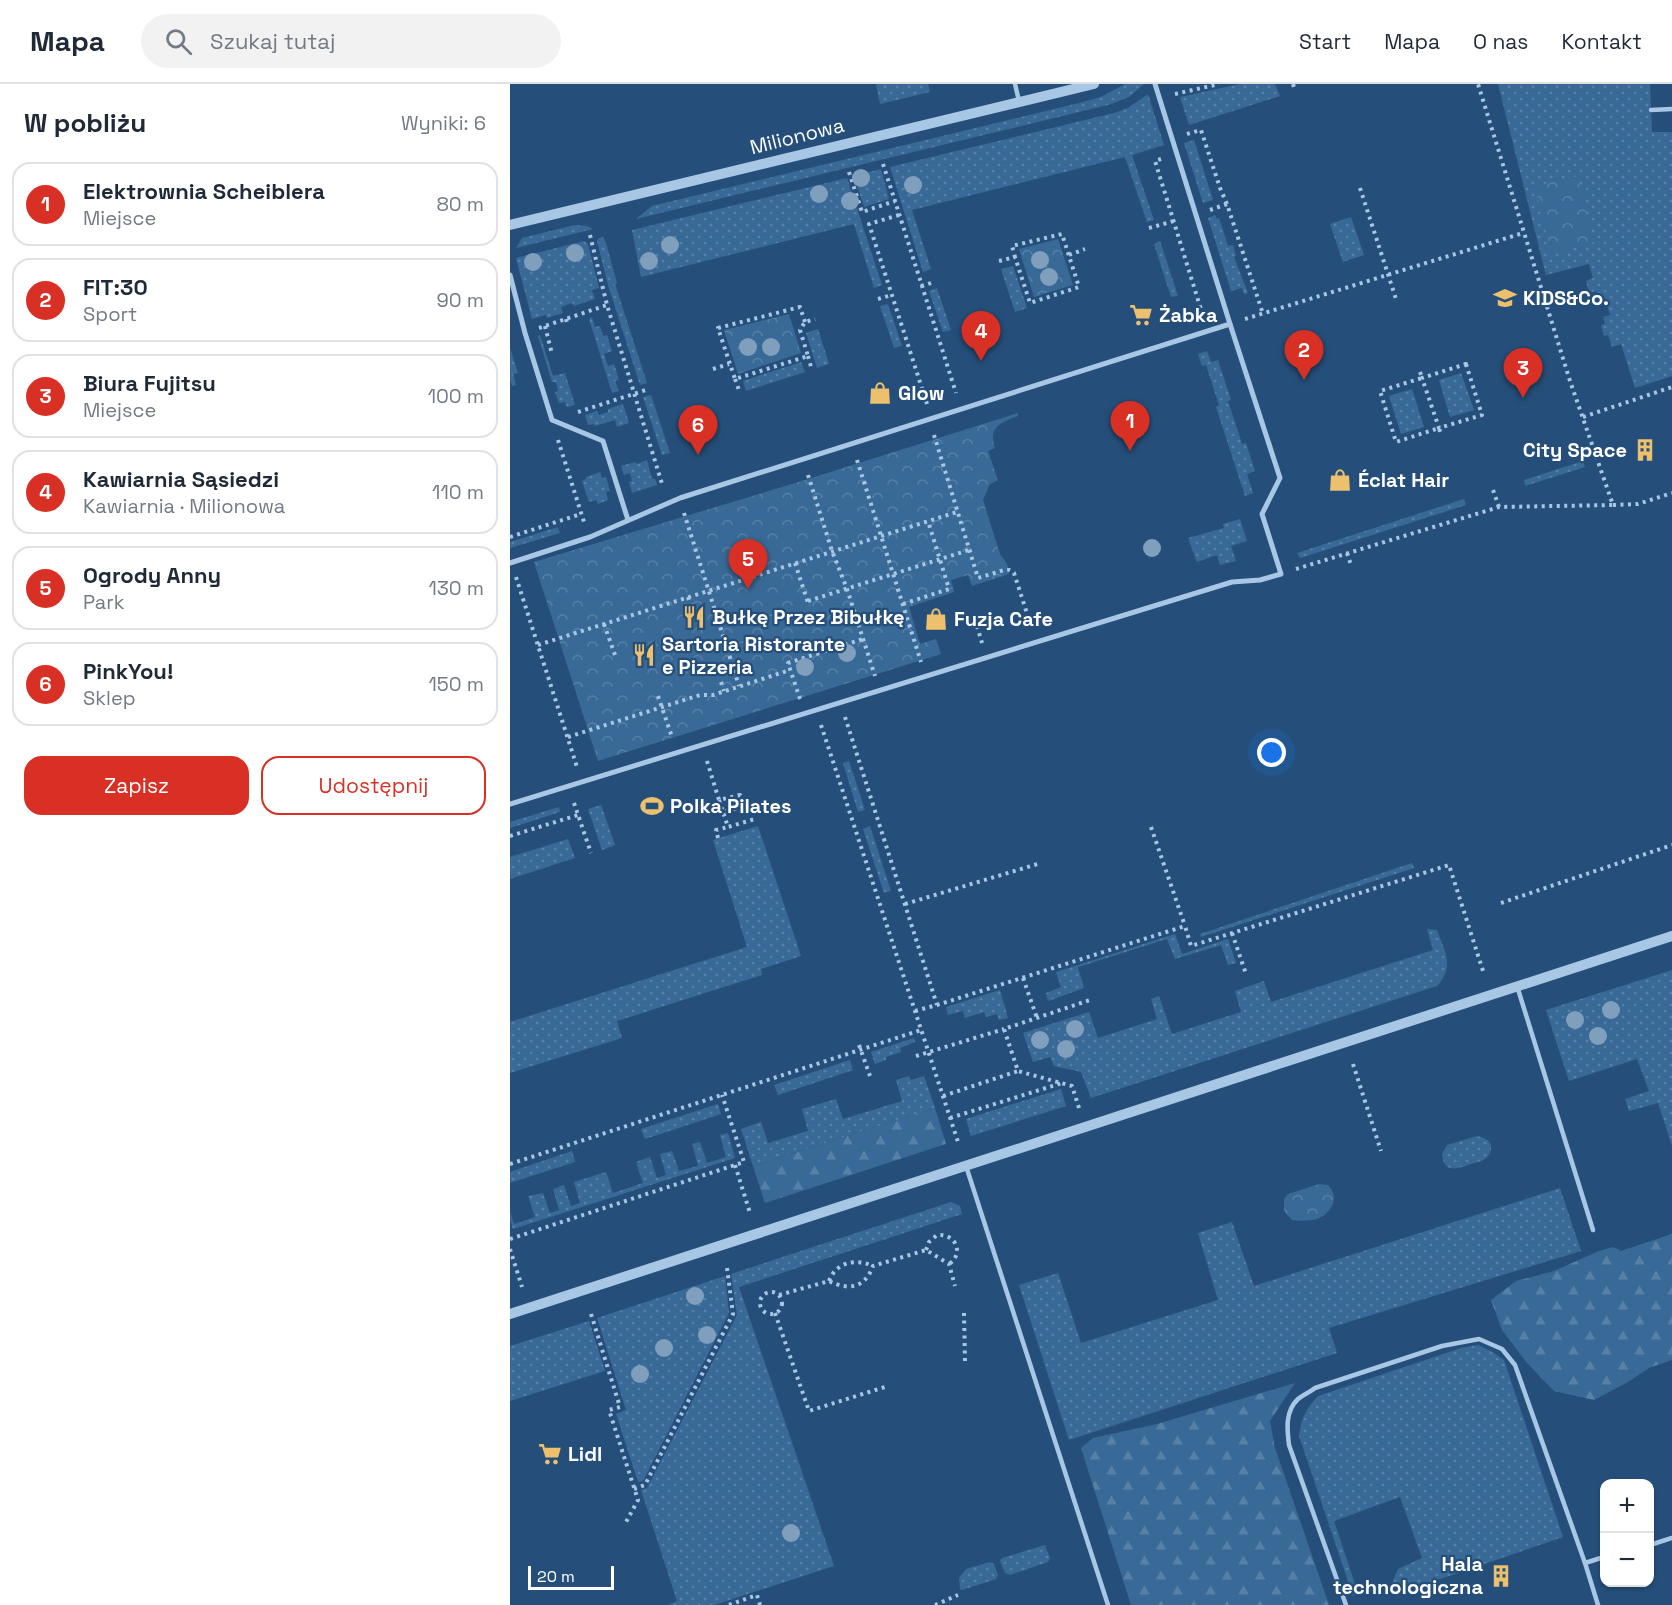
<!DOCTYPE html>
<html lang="pl">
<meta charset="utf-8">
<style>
:root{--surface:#fff;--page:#f2f2f3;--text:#1f2937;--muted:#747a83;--line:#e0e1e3;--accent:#d93025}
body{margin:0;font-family:"Space Grotesk",sans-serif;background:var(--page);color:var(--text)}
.controls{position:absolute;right:18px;bottom:18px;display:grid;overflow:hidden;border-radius:12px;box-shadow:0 2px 4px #0004}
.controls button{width:54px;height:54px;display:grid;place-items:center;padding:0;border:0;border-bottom:2px solid var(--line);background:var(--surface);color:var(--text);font:30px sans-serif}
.scale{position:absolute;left:18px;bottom:15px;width:86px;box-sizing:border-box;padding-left:6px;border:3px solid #fff;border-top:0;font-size:16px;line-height:21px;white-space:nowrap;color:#fff;-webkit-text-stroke:4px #254f7a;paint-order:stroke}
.you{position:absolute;left:762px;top:669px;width:21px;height:21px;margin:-15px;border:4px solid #fff;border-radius:50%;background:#1a73e8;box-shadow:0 0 0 9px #1a73e833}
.badge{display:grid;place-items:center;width:39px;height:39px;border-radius:50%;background:var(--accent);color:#fff;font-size:20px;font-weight:700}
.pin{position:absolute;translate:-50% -50px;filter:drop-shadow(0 2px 3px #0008)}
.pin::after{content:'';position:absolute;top:32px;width:21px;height:18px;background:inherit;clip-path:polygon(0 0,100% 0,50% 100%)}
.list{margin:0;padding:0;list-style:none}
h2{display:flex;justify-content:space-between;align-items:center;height:78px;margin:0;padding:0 24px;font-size:26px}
h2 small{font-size:20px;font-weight:400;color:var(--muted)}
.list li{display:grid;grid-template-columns:39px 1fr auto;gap:18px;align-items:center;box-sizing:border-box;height:84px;margin:0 12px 12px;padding:0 12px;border:2px solid var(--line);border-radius:18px}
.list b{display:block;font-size:22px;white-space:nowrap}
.list p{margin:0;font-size:20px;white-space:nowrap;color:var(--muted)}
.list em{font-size:20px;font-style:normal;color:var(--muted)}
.actions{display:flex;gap:12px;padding:18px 24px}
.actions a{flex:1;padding:14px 0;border:2px solid var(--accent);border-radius:18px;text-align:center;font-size:21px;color:var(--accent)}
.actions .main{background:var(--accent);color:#fff}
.icon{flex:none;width:33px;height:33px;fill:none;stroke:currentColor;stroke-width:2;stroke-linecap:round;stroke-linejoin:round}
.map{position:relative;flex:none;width:1162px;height:1521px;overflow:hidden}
header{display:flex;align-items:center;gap:36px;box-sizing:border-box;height:84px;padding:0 30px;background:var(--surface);border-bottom:2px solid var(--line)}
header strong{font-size:28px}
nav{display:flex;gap:33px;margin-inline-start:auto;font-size:21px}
.search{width:420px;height:54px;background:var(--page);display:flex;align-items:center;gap:15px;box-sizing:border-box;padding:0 21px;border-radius:33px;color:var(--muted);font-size:22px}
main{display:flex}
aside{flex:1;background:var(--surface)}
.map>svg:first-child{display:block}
.grass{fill:url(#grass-dots)}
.forest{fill:url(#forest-firs)}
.park{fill:url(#park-crowns)}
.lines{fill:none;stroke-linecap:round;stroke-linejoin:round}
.path{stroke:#a8c7e4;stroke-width:4;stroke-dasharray:3 4.5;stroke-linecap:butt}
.service{stroke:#a8c7e4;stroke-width:4.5}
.pedestrian{stroke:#a8c7e4;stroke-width:5}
.tertiary{stroke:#a8c7e4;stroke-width:10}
.tree{fill:#809fbd}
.labels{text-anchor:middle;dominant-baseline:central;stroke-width:4.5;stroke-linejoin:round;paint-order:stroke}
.street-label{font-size:20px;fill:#fff;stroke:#254f7a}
.poi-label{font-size:20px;font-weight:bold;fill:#fff;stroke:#254f7a;text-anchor:start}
</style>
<header>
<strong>Mapa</strong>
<div class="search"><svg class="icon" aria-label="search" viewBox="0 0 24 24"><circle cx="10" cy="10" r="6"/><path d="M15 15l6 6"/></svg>Szukaj tutaj</div>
<nav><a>Start</a><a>Mapa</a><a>O nas</a><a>Kontakt</a></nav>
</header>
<main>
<aside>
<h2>W pobliżu<small>Wyniki: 6</small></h2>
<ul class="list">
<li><span class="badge">1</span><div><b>Elektrownia Scheiblera</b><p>Miejsce</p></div><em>80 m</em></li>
<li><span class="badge">2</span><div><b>FIT:30</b><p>Sport</p></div><em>90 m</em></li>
<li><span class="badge">3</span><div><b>Biura Fujitsu</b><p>Miejsce</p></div><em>100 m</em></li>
<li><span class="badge">4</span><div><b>Kawiarnia Sąsiedzi</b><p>Kawiarnia · Milionowa</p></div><em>110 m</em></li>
<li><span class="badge">5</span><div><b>Ogrody Anny</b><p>Park</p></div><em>130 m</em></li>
<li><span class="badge">6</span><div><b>PinkYou!</b><p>Sklep</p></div><em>150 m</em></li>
</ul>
<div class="actions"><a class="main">Zapisz</a><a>Udostępnij</a></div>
</aside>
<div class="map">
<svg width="1162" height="1521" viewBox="0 0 1162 1521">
<defs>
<pattern id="grass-dots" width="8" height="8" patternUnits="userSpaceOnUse" patternTransform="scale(1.5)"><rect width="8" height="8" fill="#396a97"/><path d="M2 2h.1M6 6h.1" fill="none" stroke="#5780a7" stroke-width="1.8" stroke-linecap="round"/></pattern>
<pattern id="forest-firs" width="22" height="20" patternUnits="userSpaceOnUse" patternTransform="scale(1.5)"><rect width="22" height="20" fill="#396a97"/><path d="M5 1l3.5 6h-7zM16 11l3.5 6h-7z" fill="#5780a7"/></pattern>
<pattern id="park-crowns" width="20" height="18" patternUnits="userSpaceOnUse" patternTransform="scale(1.5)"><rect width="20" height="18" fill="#396a97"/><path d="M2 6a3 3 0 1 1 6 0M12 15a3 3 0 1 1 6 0" fill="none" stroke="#5780a7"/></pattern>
</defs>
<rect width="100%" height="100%" fill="#254f7a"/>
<g class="grass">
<path d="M366 0H418L420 8 370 20Z"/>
<path d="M615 0H634L619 13 598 21 126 135 142 122 573 18 591 13Z"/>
<path d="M730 0H765L770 12 679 41 670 13Z"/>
<path d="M988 0H1140L1142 48H1162V292L1125 304 1111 260 1102 263 1098 251 1094 252 1091 241 1095 240 1093 233 1100 231 1094 212 1088 213 1086 207 1079 209 1076 197 1083 194 1079 180 1036 191Z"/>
<path d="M638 10 654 61 622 71 644 136 637 138 615 73 402 126 421 185 413 188 380 83 604 29 618 24Z"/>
<path d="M684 56 703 116 693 119 674 59Z"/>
<path d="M371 85 379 115 354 123 344 92Z"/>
<path d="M337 94 372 201 364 204 344 140 131 193 122 146Z"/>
<path d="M705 131 707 135 709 134 718 162 723 161 726 172 724 173 738 209 734 210 732 204 721 207 698 134Z"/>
<path d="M841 133 854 171 833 178 820 140Z"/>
<path d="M65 141 77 142 83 145 6 164 12 154Z"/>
<path d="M93 153 96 159 107 199 105 200 137 299 130 301 98 201 87 157 89 154Z"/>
<path d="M74 157 78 160 89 204 82 206 85 215 64 222 62 219 51 223 53 229 37 234 36 231 22 235 6 174Z"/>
<path d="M650 157 668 212 661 213 644 160Z"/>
<path d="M503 182 517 224 505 228 491 185Z"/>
<path d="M427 204 441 246 433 248 419 207Z"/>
<path d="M378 220 392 262 384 264 370 222Z"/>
<path d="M82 233 85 243 90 242 93 252 97 251 102 267 94 270 98 282 104 280 109 296 105 297 109 307 102 309 79 235Z"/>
<path d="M308 245 319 280 307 284 296 249Z"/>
<path d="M30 251 43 292 55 289 65 321 57 323 55 318 49 319 45 308 48 307 46 298H42L28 252Z"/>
<path d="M0 264 8 289 3 290 6 301 2 302 0 296Z"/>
<path d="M697 267 701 278 708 276 721 316 718 317 732 360 736 359 745 387 737 390 743 409 735 412 706 323 709 321 696 281 692 282 688 270Z"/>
<path d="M291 278 295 288 236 307 233 297Z"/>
<path d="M951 289 964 326 940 333 929 296Z"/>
<path d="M902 305 914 343 891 350 879 312Z"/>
<path d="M141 311 160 369 152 371 133 313Z"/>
<path d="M113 320 119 339 107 343 105 336 85 342 84 340 78 341 75 331 87 327 89 331 98 328V325Z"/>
<path d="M137 376 142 395H145L147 401 122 409 119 398 122 397 120 389 114 391 111 382 125 378 127 380Z"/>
<path d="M1073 377 1075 383 1015 402 1014 396Z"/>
<path d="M90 388 92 394 96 393 100 407 96 408 98 416 88 420 86 416 79 418 72 397 76 395V393Z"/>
<path d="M954 415 956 421 790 474 787 469Z"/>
<path d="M730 435 737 457 721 462 726 477 710 481 707 471 687 478 678 454 714 444 713 440Z"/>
<path d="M48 443 50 449 0 464V458Z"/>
<path d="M339 677 355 726 348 728 333 679Z"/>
<path d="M91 721 105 761 92 766 78 725Z"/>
<path d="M49 723 50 728 0 744V738Z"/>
<path d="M248 742 291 872 251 885 252 891 107 937 112 954 0 989V938L237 863 203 756Z"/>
<path d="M360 742 381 807 374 809 353 745Z"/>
<path d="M58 755 65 774 0 795V773Z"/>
<path d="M902 779 904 784 691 853 690 850Z"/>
<path d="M917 845 927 846C935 869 945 881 927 902L581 1014 571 988 544 982 540 973 523 978 513 949 579 928 588 954 647 935 641 915 649 912 662 950 731 928 725 907 754 897 761 918 923 866Z"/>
<path d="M665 850 672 870 718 855 726 879 718 881 711 861 665 875 657 855 568 883 574 904 538 917 536 909 551 903 546 888Z"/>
<path d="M1162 886V1062L1148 1019 1119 1027 1115 1015 1139 1007 1127 975 1059 997 1036 926Z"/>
<path d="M490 906 498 934 489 936 487 930 476 933 474 928 455 934 453 927 438 931 436 923Z"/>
<path d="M404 954 405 958 390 964 391 968 376 973V976L365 980 361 968Z"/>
<path d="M340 976 343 986 268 1011 264 1001Z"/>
<path d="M399 992 401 996 414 992 425 1024 243 1082 231 1045 251 1038 258 1059 298 1047 292 1025 326 1015 333 1035 392 1017 386 996Z"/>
<path d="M551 1005 556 1022 461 1052 456 1035Z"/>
<path d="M208 1020 211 1030 135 1055 131 1045Z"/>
<path d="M218 1049 225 1074 3 1145 0 1136V1127L4 1140 25 1133 18 1112 33 1109 40 1129 49 1126 43 1105 54 1101 61 1122 70 1119 64 1098 96 1088 103 1109 133 1099 126 1078 140 1073 147 1094 156 1091 150 1070 162 1067 169 1087 188 1082 182 1060 190 1058 197 1079 216 1073 210 1051Z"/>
<path d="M967 1052C978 1054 986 1061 978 1072 975 1077 967 1078 961 1080 947 1085 934 1090 932 1070L937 1061Z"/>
<path d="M62 1067 65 1078 0 1099V1088Z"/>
<path d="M1050 1104 1071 1167 819 1244 827 1269 559 1356 509 1201 548 1189 571 1259 708 1216 688 1149 722 1138 744 1202Z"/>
<path d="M441 1118 450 1122 452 1130 229 1203 324 1482 204 1521H158L167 1517 131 1406 137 1404 227 1231 221 1190Z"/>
<path d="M215 1192 219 1229 133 1397 128 1398 106 1330 116 1326 87 1234Z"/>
<path d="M79 1237 95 1287 0 1317V1262Z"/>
<path d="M968 1261 981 1267 994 1276 1053 1453 886 1510 882 1499 888 1485 912 1474 890 1413 824 1437 848 1509 843 1512 789 1352C792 1333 795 1326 808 1312L951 1264Z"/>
<path d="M535 1461 540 1474 538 1478 500 1491 495 1489 490 1477 492 1474Z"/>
<path d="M480 1478 484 1480 488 1491 486 1495 452 1506 450 1505 449 1494 456 1485Z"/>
</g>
<g class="forest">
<path d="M425 1024 436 1060 255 1119 243 1082Z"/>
<path d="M1162 1150V1276L1139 1284 1118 1298 1084 1316 1044 1307 1017 1279 992 1246 981 1216 1006 1197 1044 1187 1089 1167 1103 1163 1111 1167Z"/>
<path d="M785 1299 760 1337 765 1364 819 1521H621L571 1364 583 1354 647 1340Z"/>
</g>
<g class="park">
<path d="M1068 92 1083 159 1041 169 1025 102Z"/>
<path d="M548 155 563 201 524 213 509 165Z"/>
<path d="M279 230 291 269 228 290 214 246Z"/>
<path d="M508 329V332C491 338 478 343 485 364L478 367 488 396 480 400 473 416 490 470 497 480 499 490 462 502 458 491 441 496 444 508 399 523 410 560 426 555 431 570 88 677 24 478 295 396Z"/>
<path d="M809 1100 818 1101C830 1113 822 1129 807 1135 800 1137 789 1137 782 1136L774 1127V1115L778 1110Z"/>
</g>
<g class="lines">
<g class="path">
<path d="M783 0 785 7"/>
<path d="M665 10 709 0"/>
<path d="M677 50 691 46 710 104 717 120 753 230"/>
<path d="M651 75 645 77 693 232"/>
<path d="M373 80 385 117"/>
<path d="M339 88 352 128 385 117 446 309"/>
<path d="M850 104 886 215"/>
<path d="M700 126 717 120"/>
<path d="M389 131 359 140 417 320"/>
<path d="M639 144 664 137"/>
<path d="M80 151 97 221 153 403"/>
<path d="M559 171 575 165"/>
<path d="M489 177 505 173 520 219 569 203 552 150 502 162 505 173"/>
<path d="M411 202 425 198"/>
<path d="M368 215 382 211"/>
<path d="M56 235 58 242"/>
<path d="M735 235 1013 149"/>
<path d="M295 238 290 223 208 244 225 295 298 272 290 246 295 238 305 235"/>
<path d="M35 242 42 270"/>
<path d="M29 244 97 221"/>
<path d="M298 272 302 286"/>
<path d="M956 280 972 331 929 344 912 294Z"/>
<path d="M203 285 219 280"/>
<path d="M910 288 912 294 870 307 886 358 929 344 931 351"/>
<path d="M225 295 230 309"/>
<path d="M68 328 139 305"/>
<path d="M1073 333 1162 303"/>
<path d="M424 351 468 494 494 486C499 485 501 486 504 489L521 542"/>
<path d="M48 356 74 438"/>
<path d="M347 376 411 578"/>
<path d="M298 391 322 467 337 505 365 592"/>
<path d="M983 406 989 423"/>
<path d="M1103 421 1128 420 1162 409"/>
<path d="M174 429 229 602"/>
<path d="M0 453 71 430"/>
<path d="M837 469 841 481"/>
<path d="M285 479 299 522"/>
<path d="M786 485 989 423 1103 421 1060 297 968 0"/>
<path d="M6 493 67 683"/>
<path d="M178 513 181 522"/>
<path d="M298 517 459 466"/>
<path d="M393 520 439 505 418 437"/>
<path d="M94 540 105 571"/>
<path d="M467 542 472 559"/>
<path d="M28 561 447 428"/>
<path d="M211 598 214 607"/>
<path d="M148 612 162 653"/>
<path d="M290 615 278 579 353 555"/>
<path d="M335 633 427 921"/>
<path d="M311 641 449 1061"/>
<path d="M58 653 190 611H203L280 586"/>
<path d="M197 677 209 716 230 711 234 722 213 728 218 743 245 735"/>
<path d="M209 716 213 728"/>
<path d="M64 719 81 769"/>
<path d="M641 743 675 842"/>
<path d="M0 752 68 731"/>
<path d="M208 754 206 746 218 743"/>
<path d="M991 819 1162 761"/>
<path d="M395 820 531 779"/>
<path d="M722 849 736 890"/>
<path d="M513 894 527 934"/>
<path d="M405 927 427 921 675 842 681 862 939 781 974 890"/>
<path d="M349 961 360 992"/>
<path d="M406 972 494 945"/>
<path d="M843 980 871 1067"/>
<path d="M433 1012 508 987"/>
<path d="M569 1024 562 1002 508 987 494 945 580 916"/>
<path d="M440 1034 552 999"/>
<path d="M0 1080 411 946"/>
<path d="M225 1081 240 1129"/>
<path d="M0 1155 234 1078 212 1011"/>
<path d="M0 1165 12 1203"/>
<path d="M416 1166 419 1158 427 1151C445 1149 455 1169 439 1180"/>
<path d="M319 1197C326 1178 346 1174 363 1182"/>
<circle cx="261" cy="1219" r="11"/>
<path d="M269 1211 319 1197C339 1207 355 1204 363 1182L416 1166 439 1180 445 1202"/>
<path d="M265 1229 299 1327 378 1302"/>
<path d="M454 1229 455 1278"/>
<path d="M81 1230 110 1323 99 1326 128 1416 115 1440"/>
<path d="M124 1405 135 1401 223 1230 217 1184"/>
<path d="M219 1521 247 1511 250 1521"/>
<path d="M425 1521 448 1511"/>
</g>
<g class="service">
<path d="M505 0 509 17"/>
<path d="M1141 26 1162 25"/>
<path d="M1007 902 1083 1146"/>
<path d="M456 1082 598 1521"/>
<path d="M1140 1461 1162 1454"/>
<path d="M1075 1479 1088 1521"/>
<path d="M836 1521 779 1361C777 1345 775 1327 788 1315 793 1311 800 1308 805 1304L932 1262 969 1255 992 1265 1005 1281 1075 1479 1094 1473"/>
</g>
<g class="pedestrian">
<path d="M0 191 15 249 42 336 93 357 118 436"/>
<path d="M0 479 80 453 170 414 720 240 645 0"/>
<path d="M0 720 722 498 750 496 771 490 752 430 770 394 720 240"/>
</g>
<g class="tertiary">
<path d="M0 141 584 0"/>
<path d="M0 1230 1162 852"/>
</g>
</g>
<g class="tree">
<circle cx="351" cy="94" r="9"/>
<circle cx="403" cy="101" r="9"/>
<circle cx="309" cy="110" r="9"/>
<circle cx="340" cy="117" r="9"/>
<circle cx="160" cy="161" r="9"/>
<circle cx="65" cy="169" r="9"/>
<circle cx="530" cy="176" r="9"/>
<circle cx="139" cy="177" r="9"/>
<circle cx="23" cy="178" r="9"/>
<circle cx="539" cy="193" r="9"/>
<circle cx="238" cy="263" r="9"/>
<circle cx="261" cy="263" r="9"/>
<circle cx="642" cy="464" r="9"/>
<circle cx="337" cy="569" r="9"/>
<circle cx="295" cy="583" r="9"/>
<circle cx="1101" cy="926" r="9"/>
<circle cx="1065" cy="936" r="9"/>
<circle cx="565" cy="945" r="9"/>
<circle cx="1088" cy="952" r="9"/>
<circle cx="530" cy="956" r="9"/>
<circle cx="556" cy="965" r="9"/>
<circle cx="185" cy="1212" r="9"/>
<circle cx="197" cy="1251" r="9"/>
<circle cx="154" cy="1264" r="9"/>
<circle cx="130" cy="1290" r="9"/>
<circle cx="281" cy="1449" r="9"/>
</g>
<defs>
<g id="school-bare" transform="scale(1.8)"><path d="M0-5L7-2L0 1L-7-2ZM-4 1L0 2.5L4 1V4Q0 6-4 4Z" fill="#edc06d" stroke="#254f7a" stroke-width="2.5" paint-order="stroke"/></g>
<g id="supermarket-bare" transform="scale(1.8)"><path d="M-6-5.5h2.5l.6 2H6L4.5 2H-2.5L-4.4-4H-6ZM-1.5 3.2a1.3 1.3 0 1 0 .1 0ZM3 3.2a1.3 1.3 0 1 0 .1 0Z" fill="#edc06d" stroke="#254f7a" stroke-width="2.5" paint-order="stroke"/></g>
<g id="shop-bare" transform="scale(1.8)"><path d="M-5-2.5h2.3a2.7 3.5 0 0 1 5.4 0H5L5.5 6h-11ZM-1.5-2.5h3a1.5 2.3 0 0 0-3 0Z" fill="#edc06d" stroke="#254f7a" stroke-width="2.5" paint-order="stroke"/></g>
<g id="building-bare" transform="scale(1.8)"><path d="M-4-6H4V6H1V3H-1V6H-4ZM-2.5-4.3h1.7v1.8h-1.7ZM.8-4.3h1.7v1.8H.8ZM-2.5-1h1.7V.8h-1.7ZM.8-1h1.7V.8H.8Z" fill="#edc06d" stroke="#254f7a" stroke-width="2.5" paint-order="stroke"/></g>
<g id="restaurant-bare" transform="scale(1.8)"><path d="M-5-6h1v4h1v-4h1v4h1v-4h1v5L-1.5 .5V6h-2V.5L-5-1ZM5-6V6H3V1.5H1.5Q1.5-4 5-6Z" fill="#edc06d" stroke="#254f7a" stroke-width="2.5" paint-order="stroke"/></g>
<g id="stadium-bare" transform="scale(1.8)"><path d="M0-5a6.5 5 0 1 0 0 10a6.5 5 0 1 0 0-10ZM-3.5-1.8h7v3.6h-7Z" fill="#edc06d" stroke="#254f7a" stroke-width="2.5" paint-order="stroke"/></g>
</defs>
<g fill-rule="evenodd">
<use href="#school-bare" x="995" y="214"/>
<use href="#supermarket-bare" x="631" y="231"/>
<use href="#shop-bare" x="370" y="309"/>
<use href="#building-bare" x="1135" y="366"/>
<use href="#shop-bare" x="830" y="396"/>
<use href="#restaurant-bare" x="184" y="533"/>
<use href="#shop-bare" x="426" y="535"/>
<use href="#restaurant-bare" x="134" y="571"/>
<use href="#stadium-bare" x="142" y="722"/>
<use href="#supermarket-bare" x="40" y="1370"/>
<use href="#building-bare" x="991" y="1492"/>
</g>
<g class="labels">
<g class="street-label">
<text transform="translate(287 52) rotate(-14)">Milionowa</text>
</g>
<g class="poi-label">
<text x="1013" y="214">KIDS&amp;Co.</text>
<text x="649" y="231">Żabka</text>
<text x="388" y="309">Glow</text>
<text x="1117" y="366" text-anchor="end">City Space</text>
<text x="848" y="396">Éclat Hair</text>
<text x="202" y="533">Bułkę Przez Bibułkę</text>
<text x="444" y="535">Fuzja Cafe</text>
<text x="152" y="560">Sartoria Ristorante<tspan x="152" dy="23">e Pizzeria</tspan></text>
<text x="160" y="722">Polka Pilates</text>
<text x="58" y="1370">Lidl</text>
<text x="973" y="1480" text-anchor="end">Hala<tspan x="973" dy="23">technologiczna</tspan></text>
</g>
</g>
</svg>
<div class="controls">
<button>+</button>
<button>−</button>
</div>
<div class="scale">20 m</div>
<div class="you"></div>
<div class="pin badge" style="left:620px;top:367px">1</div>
<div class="pin badge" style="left:794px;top:296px">2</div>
<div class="pin badge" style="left:1013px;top:314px">3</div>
<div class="pin badge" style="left:471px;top:277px">4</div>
<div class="pin badge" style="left:238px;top:505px">5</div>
<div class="pin badge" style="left:188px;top:371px">6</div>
</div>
</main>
